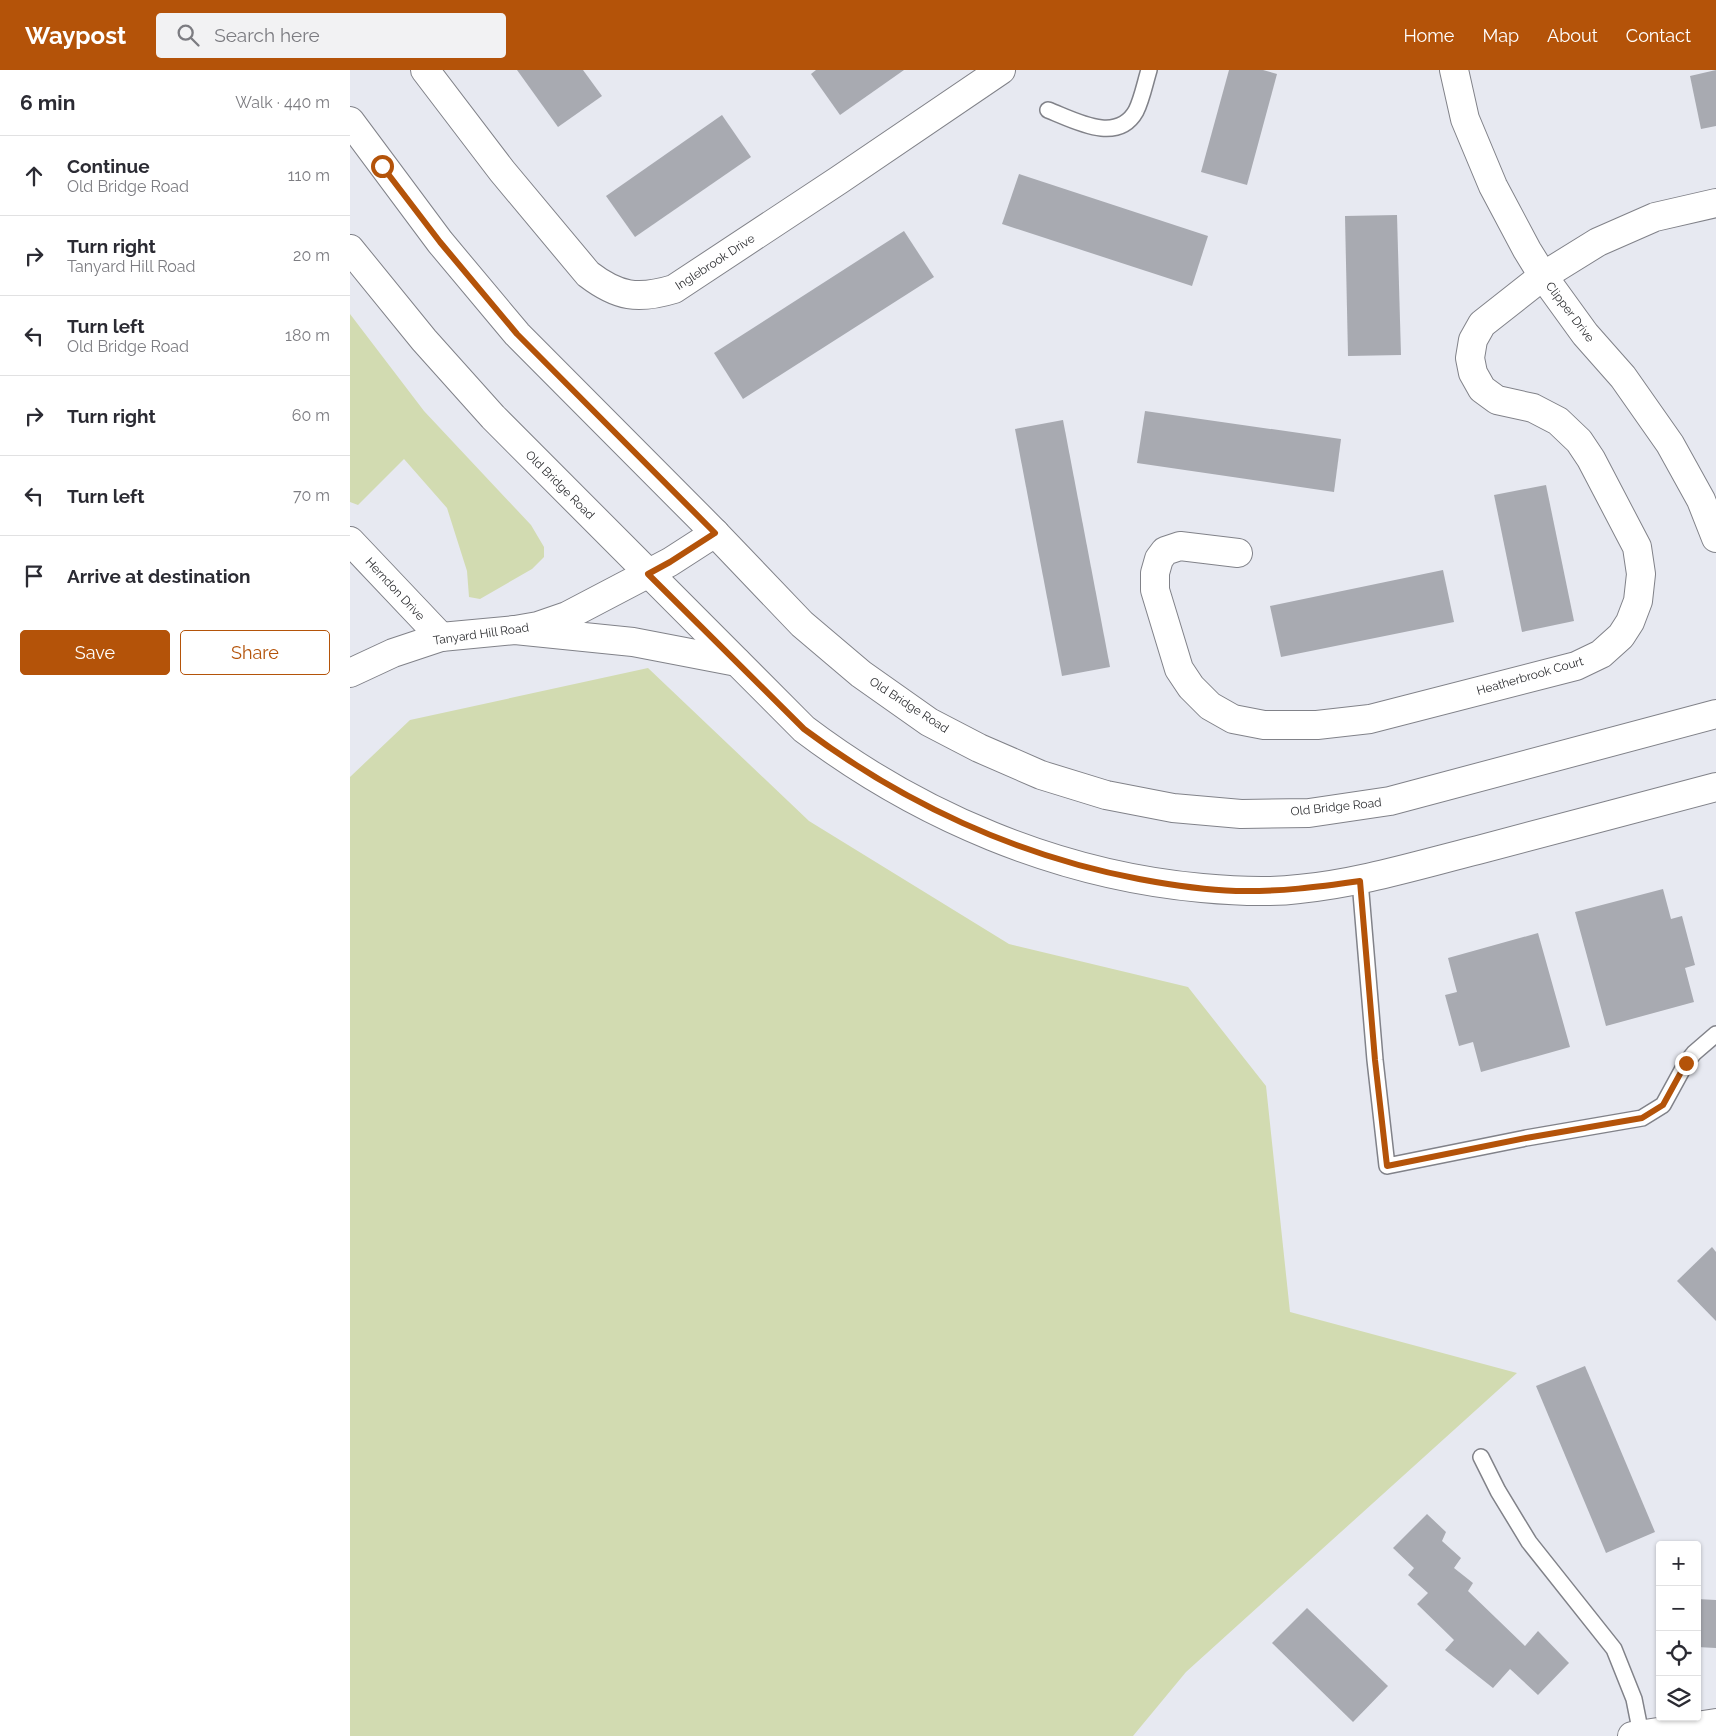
<!DOCTYPE html>
<meta charset="utf-8">
<style>
:root{--surface:#fff;--page:#f2f2f3;--text:#2b2b33;--muted:#7c7c81;--line:#e1e1e2;--accent:#b45309}
body{margin:0;font-family:Raleway,sans-serif;background:var(--page);color:var(--text)}
.controls{position:absolute;right:15px;bottom:15px;display:grid;overflow:hidden;border-radius:5px;box-shadow:0 1px 4px #0004}
.controls button{width:45px;height:45px;display:grid;place-items:center;padding:0;border:0;border-bottom:1px solid var(--line);background:var(--surface);color:var(--text);font:25px sans-serif}
.stop{position:absolute;width:15px;height:15px;margin:-11px;border:4px solid #b45309;border-radius:50%;background:#fff}
.stop.end{background:#b45309;border-color:#fff;box-shadow:0 1px 5px #0008}
.list{margin:0;padding:0;list-style:none}
h2{display:flex;justify-content:space-between;align-items:center;height:65px;margin:0;padding:0 20px;font-size:21px}
h2 small{font-size:16px;font-weight:400;color:var(--muted)}
.list li{display:grid;grid-template-columns:32px 1fr auto;gap:15px;align-items:center;box-sizing:border-box;height:80px;padding:0 20px;border-top:1px solid var(--line)}
.list b{display:block;font-size:19px;white-space:nowrap}
.list p{margin:0;font-size:16px;white-space:nowrap;color:var(--muted)}
.list em{font-size:16px;font-style:normal;color:var(--muted)}
.actions{display:flex;gap:10px;padding:15px 20px}
.actions a{flex:1;padding:11px 0;border:1px solid var(--accent);border-radius:5px;text-align:center;font-size:18px;color:var(--accent)}
.actions .main{background:var(--accent);color:#fff}
.icon{flex:none;width:28px;height:28px;fill:none;stroke:currentColor;stroke-width:2;stroke-linecap:round;stroke-linejoin:round}
.map{position:relative;flex:none;width:1366px;height:1666px;overflow:hidden}
header{display:flex;align-items:center;gap:30px;box-sizing:border-box;height:70px;padding:0 25px;background:var(--accent);color:#fff}
header strong{font-size:24px}
nav{display:flex;gap:28px;margin-inline-start:auto;font-size:18px}
.search{width:350px;height:45px;background:var(--page);display:flex;align-items:center;gap:12px;box-sizing:border-box;padding:0 18px;border-radius:5px;color:var(--muted);font-size:19px}
main{display:flex}
aside{flex:1;background:var(--surface)}
.map>svg:first-child{display:block}
.green{fill:#d2dbb1}
.building{fill:#a8aab1}
.lines{fill:none;stroke-linecap:round;stroke-linejoin:round}
.service-casing{stroke:#818289;stroke-width:18}
.minor-casing{stroke:#818289;stroke-width:30}
.tertiary-casing{stroke:#818289;stroke-width:30}
.primary-casing{stroke:#818289;stroke-width:30}
.service{stroke:#fff;stroke-width:15}
.minor{stroke:#fff;stroke-width:28}
.tertiary{stroke:#fff;stroke-width:28}
.primary{stroke:#fff;stroke-width:28}
.route{stroke:#b45309;stroke-width:6}
.labels{text-anchor:middle;dominant-baseline:central;stroke-width:5;stroke-linejoin:round;paint-order:stroke}
.street-label{font-size:12px;fill:#2d2e31;stroke:#fff}
</style>
<header>
<strong>Waypost</strong>
<div class="search"><svg class="icon" aria-label="search" viewBox="0 0 24 24"><circle cx="10" cy="10" r="6"/><path d="M15 15l6 6"/></svg>Search here</div>
<nav><a>Home</a><a>Map</a><a>About</a><a>Contact</a></nav>
</header>
<main>
<aside>
<h2>6 min<small>Walk · 440 m</small></h2>
<ul class="list">
<li><svg class="icon" aria-label="ahead" viewBox="0 0 24 24"><path d="M12 20V5M6 11l6-6 6 6"/></svg><div><b>Continue</b><p>Old Bridge Road</p></div><em>110 m</em></li>
<li><svg class="icon" aria-label="right" viewBox="0 0 24 24"><path d="M7 20v-9h11M14 6l5 5-5 5"/></svg><div><b>Turn right</b><p>Tanyard Hill Road</p></div><em>20 m</em></li>
<li><svg class="icon" aria-label="left" viewBox="0 0 24 24"><path d="M17 20v-9H6M10 6l-5 5 5 5"/></svg><div><b>Turn left</b><p>Old Bridge Road</p></div><em>180 m</em></li>
<li><svg class="icon" aria-label="right" viewBox="0 0 24 24"><path d="M7 20v-9h11M14 6l5 5-5 5"/></svg><div><b>Turn right</b></div><em>60 m</em></li>
<li><svg class="icon" aria-label="left" viewBox="0 0 24 24"><path d="M17 20v-9H6M10 6l-5 5 5 5"/></svg><div><b>Turn left</b></div><em>70 m</em></li>
<li><svg class="icon" aria-label="arrive" viewBox="0 0 24 24"><path d="M6 21V4h12l-3 4 3 4H6"/></svg><div><b>Arrive at destination</b></div></li>
</ul>
<div class="actions"><a class="main">Save</a><a>Share</a></div>
</aside>
<div class="map">
<svg width="1366" height="1666" viewBox="0 0 1366 1666">
<rect width="100%" height="100%" fill="#e7e9f1"/>
<g class="green">
<path d="M0 244 74 341 181 455 194 477V487L182 499 130 529 119 527 117 501 97 438 54 389 8 435 0 432Z"/>
<path d="M298 598 459 751 659 874 838 917 916 1016 940 1242 1167 1303 836 1602 783 1666H0V707L60 650Z"/>
</g>
<g class="building">
<path d="M167 0H233L252 26 208 57Z"/>
<path d="M466 0H554L490 45 461 4Z"/>
<path d="M879 0H913L927 4 897 115 851 102Z"/>
<path d="M1366 0V56L1351 59 1340 6Z"/>
<path d="M372 45 401 87 285 167 256 126Z"/>
<path d="M669 104 858 166 842 216 652 154Z"/>
<path d="M1047 145 1051 285 998 286 995 146Z"/>
<path d="M554 161 584 207 393 329 364 283Z"/>
<path d="M795 341 991 369 984 422 787 393Z"/>
<path d="M713 350 760 597 712 606 665 359Z"/>
<path d="M1196 415 1224 551 1172 562 1144 425Z"/>
<path d="M1093 500 1104 552 931 587 920 536Z"/>
<path d="M1313 819 1321 849 1332 846 1345 895 1335 898 1344 932 1256 956 1225 842Z"/>
<path d="M1188 863 1220 977 1131 1002 1123 972 1109 976 1095 925 1107 922 1098 888Z"/>
<path d="M1362 1177 1366 1182V1251L1327 1211Z"/>
<path d="M1235 1296 1305 1462 1256 1483 1186 1316Z"/>
<path d="M1077 1444 1096 1462 1092 1471 1111 1488 1104 1498 1123 1513 1118 1521 1175 1576 1188 1561 1219 1593 1188 1625 1160 1599 1143 1618 1095 1580 1104 1570 1067 1534 1078 1523 1058 1505 1064 1498 1043 1478Z"/>
<path d="M1347 1529 1366 1530V1578L1347 1577Z"/>
<path d="M957 1538 1038 1616 1003 1652 922 1573Z"/>
</g>
<g class="lines">
<g class="service-casing">
<g id="service">
<path d="M698 40C724 50 767 75 786 41 792 29 795 13 799 0"/>
<path d="M1010 811 1025 990 1037 1096 1176 1068 1292 1048 1313 1035 1336 993 1344 983 1366 964"/>
<path d="M1131 1387 1148 1421 1179 1472 1264 1579 1284 1629 1291 1664"/>
</g>
</g>
<g class="minor-casing">
<g id="minor">
<path d="M75 0 152 101 238 204C268 227 288 230 324 219L489 110 651 0"/>
<path d="M1104 0 1115 49 1143 116 1177 180 1193 206 1235 264 1273 307 1320 374 1351 430 1366 468"/>
<path d="M0 471 91 567"/>
<path d="M888 483 830 476 815 481 809 489 805 503V520L829 599 841 617 860 636 883 649 914 655H967L1020 649 1226 596 1251 584 1271 566 1280 552 1288 531 1291 504 1287 477 1241 389 1229 371 1208 351 1183 338 1147 330 1132 319 1123 303 1120 288 1123 270 1132 254 1193 206 1248 172 1305 147 1366 133"/>
<path d="M1282 1666 1366 1653"/>
</g>
</g>
<g class="tertiary-casing">
<path id="tertiary" d="M0 603 43 583 91 567 165 560 188 556 217 546 320 492 365 463"/>
</g>
<g class="primary-casing">
<g id="primary">
<path d="M0 51 90 172 167 264 365 463 452 554 511 604 579 652 629 678 691 705 756 725 823 738 891 744 959 743 1040 731 1366 644"/>
<path d="M0 179 74 270 143 347 454 659C569 746 708 805 852 818 884 821 917 823 949 819 1010 813 1068 795 1128 780 1207 759 1287 738 1366 717"/>
<path d="M165 560 283 572 387 592"/>
</g>
</g>
<use href="#service" class="service"/>
<use href="#minor" class="minor"/>
<use href="#tertiary" class="tertiary"/>
<use href="#primary" class="primary"/>
</g>
<g class="lines">
<path class="route" d="M32 96 90 172 167 264 365 463 320 492 298 504 454 659C553 733 667 786 789 809 821 815 853 820 886 821 929 822 968 817 1010 811L1025 990 1037 1096 1176 1068 1292 1048 1313 1035 1336 993"/>
</g>
<g class="labels">
<g class="street-label">
<text transform="translate(365 192) rotate(-33)">Inglebrook Drive</text>
<text transform="translate(1220 242) rotate(53)">Clipper Drive</text>
<text transform="translate(210 415) rotate(45)">Old Bridge Road</text>
<text transform="translate(45 519) rotate(47)">Herndon Drive</text>
<text transform="translate(131 564) rotate(-8)">Tanyard Hill Road</text>
<text transform="translate(1180 606) rotate(-16)">Heatherbrook Court</text>
<text transform="translate(559 635) rotate(33)">Old Bridge Road</text>
<text transform="translate(986 737) rotate(-6)">Old Bridge Road</text>
</g>
</g>
</svg>
<div class="controls">
<button>+</button>
<button>−</button>
<button><svg class="icon" aria-label="locate" viewBox="0 0 24 24"><circle cx="12" cy="12" r="6"/><path d="M12 2v4M12 18v4M2 12h4M18 12h4"/></svg></button>
<button><svg class="icon" aria-label="layers" viewBox="0 0 24 24"><path d="M12 4l9 5-9 5-9-5zM3 14l9 5 9-5"/></svg></button>
</div>
<div class="stop" style="left:32px;top:96px"></div>
<div class="stop end" style="left:1336px;top:993px"></div>
</div>
</main>
